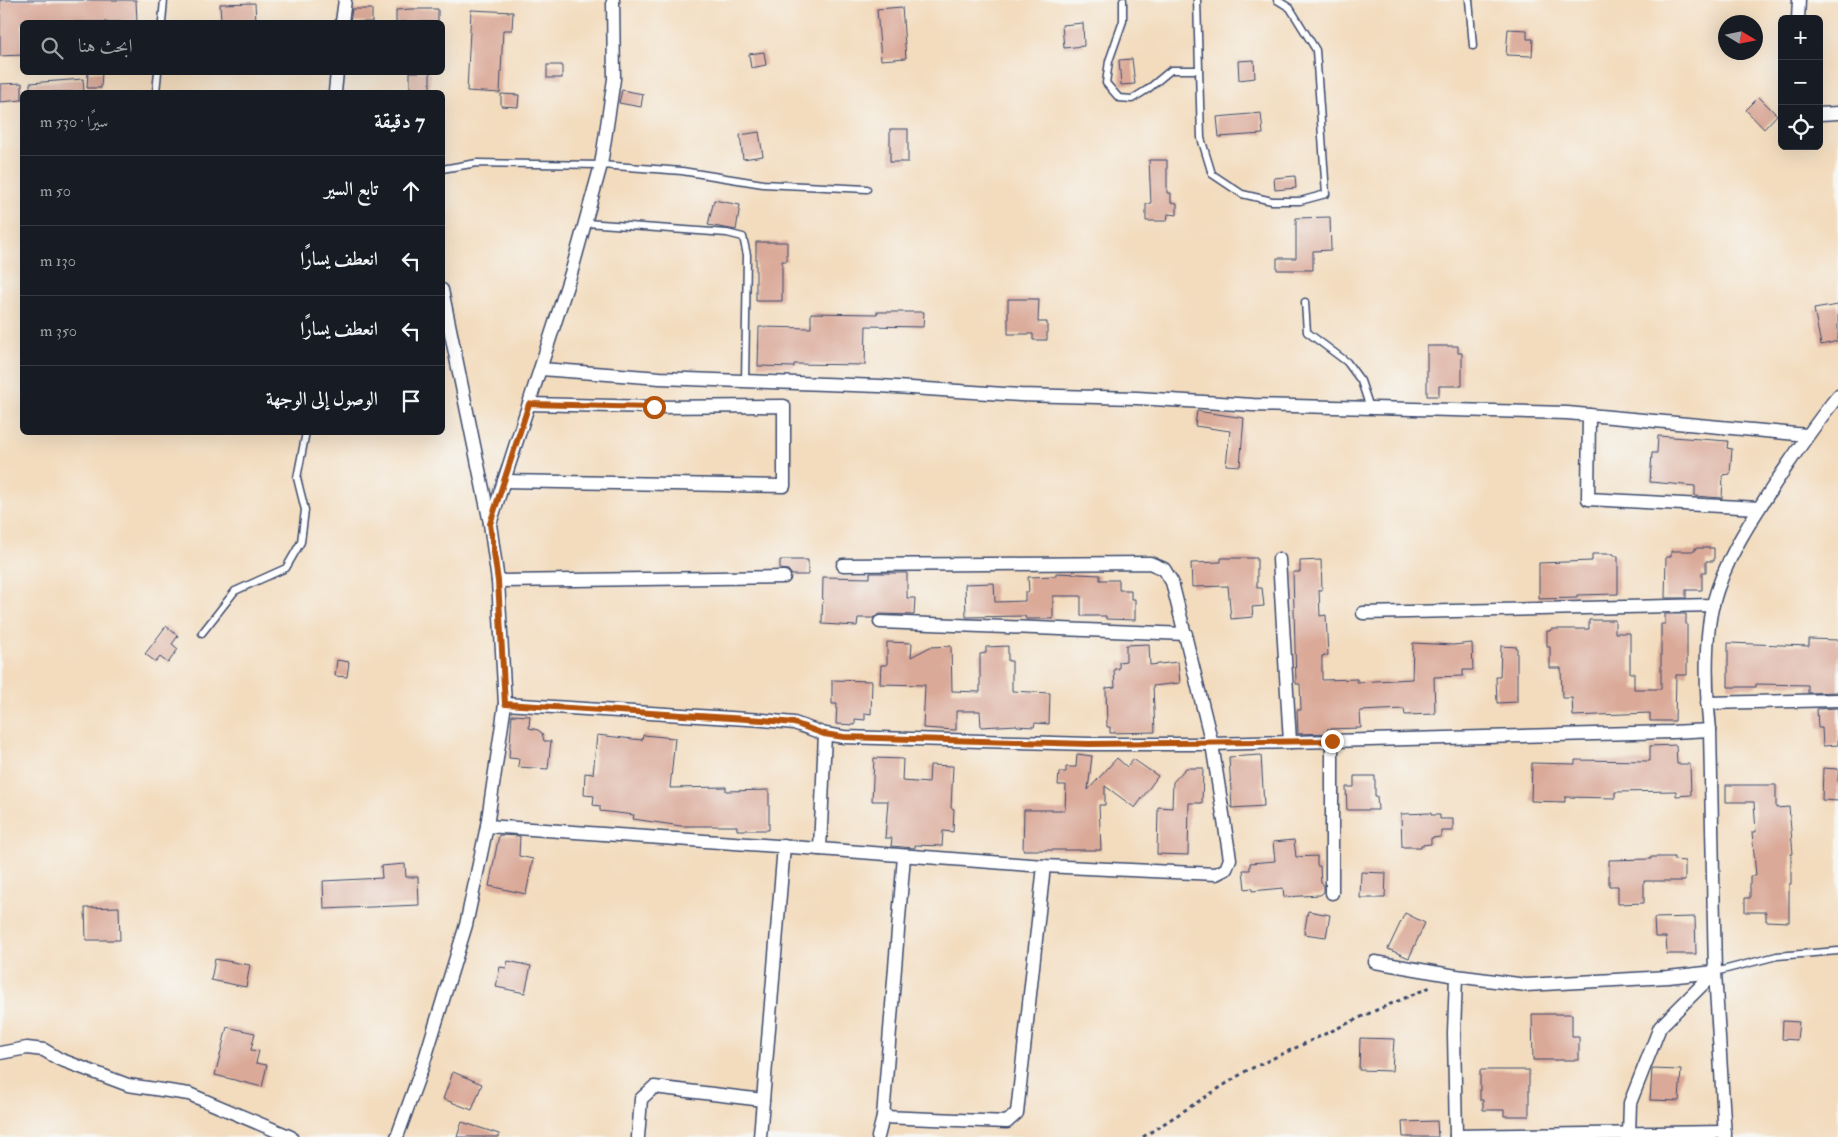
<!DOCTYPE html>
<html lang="ar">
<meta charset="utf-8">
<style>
:root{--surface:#171b24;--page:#242831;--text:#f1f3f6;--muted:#9ea1a6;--line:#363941}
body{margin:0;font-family:"IM FELL Double Pica",Amiri,serif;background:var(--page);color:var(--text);direction:rtl}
.controls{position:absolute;right:15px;top:15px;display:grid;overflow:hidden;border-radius:8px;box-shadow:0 5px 20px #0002}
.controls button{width:45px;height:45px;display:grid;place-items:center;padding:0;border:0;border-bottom:1px solid var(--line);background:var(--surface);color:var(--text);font:25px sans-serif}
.compass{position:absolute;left:1718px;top:15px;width:45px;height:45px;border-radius:50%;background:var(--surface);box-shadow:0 5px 20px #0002;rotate:100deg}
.stop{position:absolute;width:15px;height:15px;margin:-11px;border:4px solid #b45309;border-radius:50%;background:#fff}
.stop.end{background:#b45309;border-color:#fff;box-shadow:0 1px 5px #0008}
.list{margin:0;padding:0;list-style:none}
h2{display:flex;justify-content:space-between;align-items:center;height:65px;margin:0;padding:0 20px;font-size:21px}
h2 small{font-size:16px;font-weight:400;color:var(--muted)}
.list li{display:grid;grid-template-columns:32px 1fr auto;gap:15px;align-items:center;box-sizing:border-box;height:70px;padding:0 20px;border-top:1px solid var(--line)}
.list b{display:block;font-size:19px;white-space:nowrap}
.list em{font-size:16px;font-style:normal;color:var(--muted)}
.icon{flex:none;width:28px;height:28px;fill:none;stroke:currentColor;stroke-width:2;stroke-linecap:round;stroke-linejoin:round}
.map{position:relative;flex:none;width:1838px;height:1137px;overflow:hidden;direction:ltr}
.search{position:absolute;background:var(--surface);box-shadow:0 5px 20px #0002;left:20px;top:20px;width:425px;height:55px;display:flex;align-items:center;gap:12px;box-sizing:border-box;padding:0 18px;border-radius:8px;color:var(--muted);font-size:19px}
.panel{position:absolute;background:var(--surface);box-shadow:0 5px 20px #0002;left:20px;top:90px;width:425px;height:345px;border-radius:8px;direction:rtl}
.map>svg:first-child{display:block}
.building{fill:#daa998}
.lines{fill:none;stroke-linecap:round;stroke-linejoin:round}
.lane-casing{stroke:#3b496c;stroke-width:9}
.street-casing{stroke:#3b496c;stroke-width:15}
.path{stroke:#3b496c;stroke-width:3;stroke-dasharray:4 4;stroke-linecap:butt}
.lane{stroke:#fff;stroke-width:6}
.street{stroke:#fff;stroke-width:12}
.route{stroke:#b45309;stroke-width:6}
</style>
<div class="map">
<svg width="1838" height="1137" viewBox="0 0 1838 1137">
<rect width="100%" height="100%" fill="#f6f6f2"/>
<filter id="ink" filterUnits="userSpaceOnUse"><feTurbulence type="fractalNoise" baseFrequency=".02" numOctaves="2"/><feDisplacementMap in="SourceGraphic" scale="10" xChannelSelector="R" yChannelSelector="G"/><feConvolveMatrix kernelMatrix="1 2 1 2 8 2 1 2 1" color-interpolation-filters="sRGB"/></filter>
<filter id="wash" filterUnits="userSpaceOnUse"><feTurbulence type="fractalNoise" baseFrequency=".0096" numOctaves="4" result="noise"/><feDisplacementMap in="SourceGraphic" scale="20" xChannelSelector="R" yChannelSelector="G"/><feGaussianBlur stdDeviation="1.12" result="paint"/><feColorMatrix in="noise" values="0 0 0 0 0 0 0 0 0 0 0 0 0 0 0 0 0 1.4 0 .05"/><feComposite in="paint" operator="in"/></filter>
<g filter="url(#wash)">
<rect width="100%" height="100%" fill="#f3dcbe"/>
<g id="blocks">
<g class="building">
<path d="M0 0H136L137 22H22V55L0 56Z"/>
<path d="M255 3 256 22H221L220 4Z"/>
<path d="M902 7 906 58 881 60 877 9Z"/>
<path d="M352 9H372V22H350Z"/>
<path d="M410 9H438V22H396V10Z"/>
<path d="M471 10 513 12 512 30H503L500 93 467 91Z"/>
<path d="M1083 23 1084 46 1064 48 1062 25Z"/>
<path d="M1508 29 1527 30V39H1533L1532 56 1506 55Z"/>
<path d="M764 52 766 65 751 68 749 54Z"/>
<path d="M1132 59 1135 84 1121 85 1119 60Z"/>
<path d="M1254 60 1255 78 1239 80 1238 61Z"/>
<rect x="547" y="65" width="15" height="13"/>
<path d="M88 72H102L101 88H87Z"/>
<rect x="410" y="72" width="20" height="19"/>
<path d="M83 79 84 92H30V83Z"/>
<path d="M22 83V100L0 102V84Z"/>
<path d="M622 90 643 94 641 107 619 103Z"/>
<path d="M501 94 519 95 518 107 501 106Z"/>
<path d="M1759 97 1777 115 1764 129 1746 110Z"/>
<path d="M1261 113 1263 134 1219 137 1217 117Z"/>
<rect x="890" y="129" width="18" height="33"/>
<path d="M759 132 763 156 743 159 740 135Z"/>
<path d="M1149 160H1167V193H1171V202L1177 203V215L1168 214 1167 221H1146V204H1151Z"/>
<path d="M1295 176 1296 188 1275 190 1274 178Z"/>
<path d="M714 200 740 205 736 230 708 225Z"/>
<path d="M1330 217 1331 250 1313 251V270H1277V258H1296V218Z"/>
<path d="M756 242H787V261H782V301H756Z"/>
<path d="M1008 299H1039L1038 322H1047V340H1033V334H1008Z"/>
<path d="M1838 305V341L1821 345 1814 309Z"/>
<path d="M877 312H924L923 327 866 326 865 365 794 364V367L758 366 759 327 811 328V313L877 314Z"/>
<path d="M1427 346H1458V353H1462V386H1439V396H1427Z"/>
<path d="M1197 411 1244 418 1240 466 1226 465 1230 431 1195 426Z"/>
<path d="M1658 436 1728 441 1727 448 1732 449 1730 474 1723 475 1722 498 1695 496V486L1650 482 1652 453H1657Z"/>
<path d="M1695 548H1714V561H1706V572H1702V590H1686V598H1665L1666 557H1671V551H1695Z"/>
<path d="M1592 554H1614V556H1618V594L1577 595V598L1539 599V563L1592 561Z"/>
<path d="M1221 558H1257V588H1262L1264 606 1252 607 1253 617 1231 619 1228 586 1192 587 1191 563 1221 562Z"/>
<path d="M780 560H808V575H792L788 570 780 569Z"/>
<path d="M1321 560 1322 590H1319L1320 616 1326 615 1328 655 1322 656V680L1357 679V682L1412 679 1413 643 1453 645 1472 643 1473 670H1463V676L1434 677 1435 714 1405 715 1404 709 1360 711 1361 728 1327 729 1328 733 1298 734 1297 710H1301L1300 684H1296L1293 572H1300V561Z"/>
<path d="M870 573H907V598H915L914 615 880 614 873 618H858L857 626 822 624 823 577 870 578Z"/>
<path d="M1056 573 1100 575V580H1119V590H1131V599H1135V620L1106 619V616H1081V596H1053V619H1026L1025 616 966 617 965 584 994 583 995 602 1025 601V592H1029L1028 577 1056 576Z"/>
<path d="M1665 614H1686V624H1687V675H1676L1675 721H1650V713L1573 716 1572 698H1562L1561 668H1550V647H1547V631H1550L1551 629H1589V620H1615V633H1630V673H1634V689H1661V624H1665Z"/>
<path d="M166 626 178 636 172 644 178 649 168 663 160 657 156 662 145 654Z"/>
<path d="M1809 639 1838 640V692L1808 693V685L1756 684V687H1728V643L1809 646Z"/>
<path d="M887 642 912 643 911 657 930 647 951 646 952 691 980 692V654L986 653V647L1008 646V661H1012V691L1050 693 1049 724 1035 723 1034 727 1017 726V725L981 727 980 711H956V730L923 728 925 685 880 684 881 665H887Z"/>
<path d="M1149 644 1150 665 1178 662 1180 683 1153 686 1155 732 1110 733V727H1107L1106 688 1115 687 1114 669H1119V662L1126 661V645Z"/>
<path d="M1501 646 1517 647V702L1497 703 1496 677H1500Z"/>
<path d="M337 660 349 662 347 677 335 676Z"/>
<path d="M832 680 872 681 871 714 865 713V720L855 719V725L836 724 837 704H832Z"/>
<path d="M1838 708V745L1823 746 1822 728H1818L1817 709Z"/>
<path d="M512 715 530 716 529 728 538 730 542 733 544 741H551L548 769 518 767 519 759 509 758Z"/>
<path d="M597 735 642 740 643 735 675 738 670 788 726 787V791L769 790V830H737V826H681L633 819 634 815 600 811V806L593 805 594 796 584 795 585 773 593 774Z"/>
<path d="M1676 745 1677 764H1690L1691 795 1676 796V791L1615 792V798L1565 797V802L1531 801 1532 763 1575 764V760L1650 761V746Z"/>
<path d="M1077 754 1092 756 1088 790 1117 758 1127 767 1133 759 1158 776 1135 808 1105 786V805H1099L1101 850H1023L1024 810H1065L1066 785H1058L1059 772H1066V767H1076Z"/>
<path d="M1261 755 1264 806 1232 808 1229 757Z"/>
<path d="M874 758 903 759 902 781 929 783 930 765 953 766 951 808 954 809 953 832 943 831 942 846 915 845V848L891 846 892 838H885L888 801H872Z"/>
<path d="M1186 768H1203L1202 803H1189L1188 855 1157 854 1158 807 1172 808 1173 782Z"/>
<path d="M1823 768 1838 769V801L1822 800Z"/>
<path d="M1354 776H1375V796H1377L1378 810H1347L1346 787H1354Z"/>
<path d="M1726 785H1776V808L1789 807 1793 854H1791V884H1789V922L1766 921V912H1745V898H1750V876H1756L1752 832H1756L1754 802H1726Z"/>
<path d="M1431 813V815H1440V819H1453V831H1441V837L1431 838V844L1421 845V847H1402L1401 814Z"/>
<path d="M499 835 520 836 519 856 533 859 526 894 489 886Z"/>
<path d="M1294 840 1296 857 1317 856V866H1320L1321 883 1324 885V892L1320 895 1284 897 1283 888 1252 891V888L1245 889 1243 870H1250V863L1275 861 1273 842Z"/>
<path d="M1651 857H1674V860L1685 861V881H1644V903L1618 904V886H1609V860L1651 859Z"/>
<path d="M405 864 406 877H418L419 905 324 909 323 881 382 878 381 866Z"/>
<path d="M1361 872 1386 873 1385 898H1360Z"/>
<path d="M119 907 120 940H86L85 908Z"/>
<path d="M1308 911 1330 915 1326 937 1304 934Z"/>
<path d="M1405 913 1425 923 1409 958 1388 949Z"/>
<path d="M1695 917 1696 954H1667L1666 937H1655L1654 918Z"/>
<path d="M215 959 250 965 246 987 211 980Z"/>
<path d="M508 961 531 966 525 993 496 987 500 967 506 968Z"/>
<path d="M1532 1014H1572V1037H1579V1060H1533Z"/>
<path d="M1783 1021 1799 1022 1797 1040 1782 1039Z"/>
<path d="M227 1027 255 1033 251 1050 259 1051 256 1063 267 1065 262 1087 215 1075Z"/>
<path d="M1360 1038 1394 1039 1392 1071 1359 1070Z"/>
<path d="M1652 1069 1681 1070 1679 1101 1650 1100Z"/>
<path d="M1480 1070H1529V1116H1504V1110H1483V1100H1480Z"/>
<path d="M453 1072 482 1084 472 1110 443 1099Z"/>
<path d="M1437 1121 1438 1137H1403L1402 1122Z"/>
<path d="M462 1122 499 1134V1137H457Z"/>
</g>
</g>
</g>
<g filter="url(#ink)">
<use href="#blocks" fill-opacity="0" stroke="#3b496c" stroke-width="1"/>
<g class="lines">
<g class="lane-casing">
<g id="lane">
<path d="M1123 0V21L1109 61 1106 83 1119 98 1132 99 1148 89 1171 70H1199"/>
<path d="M1197 0 1201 138 1212 174 1242 194 1272 201H1300L1326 194 1316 50 1290 8 1277 0"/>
<path d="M1469 0 1473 46"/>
<path d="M162 22 164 0"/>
<path d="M156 92 158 72"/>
<path d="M442 169 477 163 601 165 682 171 763 184 867 189"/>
<path d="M586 223 727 233 743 237 747 255 745 383"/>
<path d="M1305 302 1307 332 1347 362 1361 381 1370 408"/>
<path d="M202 633 235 591 286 568 301 542 305 510 297 478 306 432"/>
<path d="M1715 972 1777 956 1838 951"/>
</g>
</g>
<g class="street-casing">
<g id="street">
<path d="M1798 19 1799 0"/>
<path d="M342 22 345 0"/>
<path d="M335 92 337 72"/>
<path d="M1819 114 1838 113"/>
<path d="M442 290 490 523"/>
<path d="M541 369 660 378 880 386 1020 395 1137 398 1253 405 1567 413 1807 435"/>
<path d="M1589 415 1588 499 1759 508"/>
<path d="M504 481 784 486V406L654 407 529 404"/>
<path d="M1279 559 1290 742"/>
<path d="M498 581 784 577"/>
<path d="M1363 613 1713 605"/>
<path d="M880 622 1186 634"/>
<path d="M1707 703 1838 700"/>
<path d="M505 704 763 720 794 723 825 734 844 737 1089 744H1212L1672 732 1710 730"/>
<path d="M1332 741V893"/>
<path d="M487 826 820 849 1044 866 1216 874 1226 869 1230 859 1212 744 1172 582 1164 569 1150 563 843 565"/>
<path d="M820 849 825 734"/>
<path d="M1375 962 1456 976 1526 985 1668 977 1715 972"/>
<path d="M0 1053 27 1048 44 1050 59 1059 128 1085 189 1094 291 1137"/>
<path d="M883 1117 1007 1122 1017 1113 1044 866"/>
<path d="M1629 1134 1630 1103 1660 1027 1715 972"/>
<path d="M1456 1136 1725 1132"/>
<path d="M397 1137 423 1065 466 925 487 826 505 704 498 581 490 524 572 270 601 165 614 79 613 0"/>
<path d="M638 1137 641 1099 654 1087 763 1100"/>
<path d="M760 1137 784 846"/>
<path d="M878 1137 883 1117 904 856"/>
<path d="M1456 1137 1454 1033 1456 976"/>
<path d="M1725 1137 1715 972 1710 730C1706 695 1704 639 1713 604 1725 558 1752 519 1778 479 1797 451 1816 422 1838 396"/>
</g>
</g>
<path class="path" d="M1143 1137 1246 1071 1372 1012 1433 986"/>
<use href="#lane" class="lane"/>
<use href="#street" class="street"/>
</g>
</g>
<g class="lines" filter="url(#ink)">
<path class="route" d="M654 407 529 404 490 524 498 581 505 704 763 720 794 723 824 734 844 737 1089 744 1332 741"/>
</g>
</svg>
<div class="controls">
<button>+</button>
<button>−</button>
<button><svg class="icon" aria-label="locate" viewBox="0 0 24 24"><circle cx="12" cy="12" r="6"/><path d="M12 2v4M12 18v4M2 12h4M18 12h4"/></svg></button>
</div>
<svg class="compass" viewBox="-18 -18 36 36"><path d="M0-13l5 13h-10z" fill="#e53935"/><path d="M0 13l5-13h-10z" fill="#9ea1a6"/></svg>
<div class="stop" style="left:654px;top:407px"></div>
<div class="stop end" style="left:1332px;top:741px"></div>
<div class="search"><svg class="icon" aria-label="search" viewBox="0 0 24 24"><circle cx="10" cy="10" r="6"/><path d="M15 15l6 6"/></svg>ابحث هنا</div>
<section class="panel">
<h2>7 دقيقة<small>سيرًا · 530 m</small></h2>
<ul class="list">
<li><svg class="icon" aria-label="ahead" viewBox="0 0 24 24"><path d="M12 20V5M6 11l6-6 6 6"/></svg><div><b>تابع السير</b></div><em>50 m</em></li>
<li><svg class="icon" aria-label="left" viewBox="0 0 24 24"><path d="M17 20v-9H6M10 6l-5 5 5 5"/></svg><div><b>انعطف يسارًا</b></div><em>130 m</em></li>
<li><svg class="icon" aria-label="left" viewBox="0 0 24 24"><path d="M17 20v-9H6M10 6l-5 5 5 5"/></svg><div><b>انعطف يسارًا</b></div><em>350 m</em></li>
<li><svg class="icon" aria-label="arrive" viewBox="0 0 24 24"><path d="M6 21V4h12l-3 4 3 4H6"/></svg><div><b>الوصول إلى الوجهة</b></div></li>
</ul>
</section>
</div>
